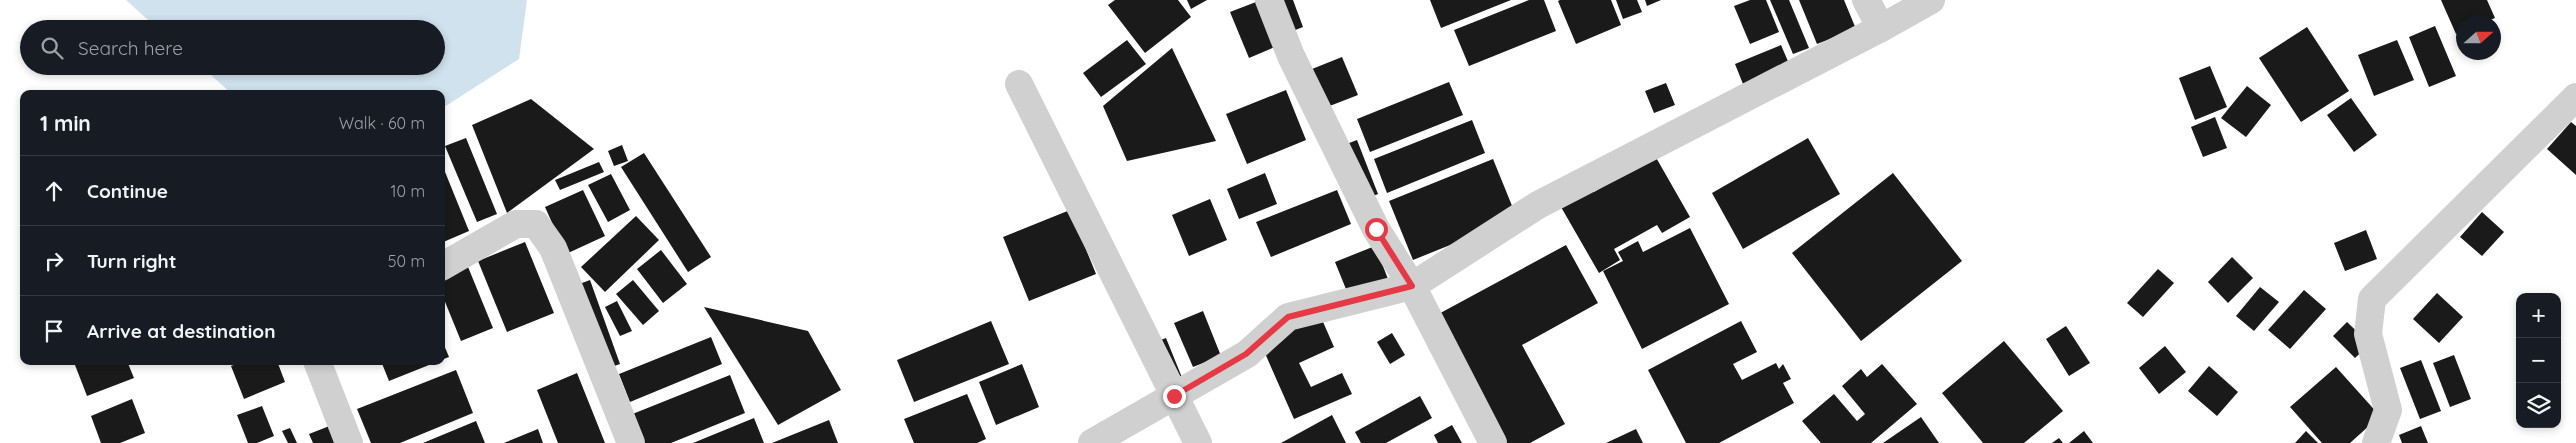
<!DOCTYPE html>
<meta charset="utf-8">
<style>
:root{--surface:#171b24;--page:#242831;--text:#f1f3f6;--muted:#9ea1a6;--line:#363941}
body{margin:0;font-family:Quicksand,sans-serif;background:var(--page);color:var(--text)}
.controls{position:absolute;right:15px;bottom:15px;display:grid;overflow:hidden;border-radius:10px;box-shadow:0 2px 8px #0003}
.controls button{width:45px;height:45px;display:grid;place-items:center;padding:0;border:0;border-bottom:1px solid var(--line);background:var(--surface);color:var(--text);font:25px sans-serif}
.compass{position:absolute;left:2456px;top:15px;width:45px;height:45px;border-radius:50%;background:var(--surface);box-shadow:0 2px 8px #0003;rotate:69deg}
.stop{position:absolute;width:15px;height:15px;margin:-11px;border:4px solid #e63946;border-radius:50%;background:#fff}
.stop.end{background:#e63946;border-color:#fff;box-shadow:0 1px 5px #0008}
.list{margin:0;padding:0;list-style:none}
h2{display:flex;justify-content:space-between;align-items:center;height:65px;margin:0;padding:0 20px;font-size:21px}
h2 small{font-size:16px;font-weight:400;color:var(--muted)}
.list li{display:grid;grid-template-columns:32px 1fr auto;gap:15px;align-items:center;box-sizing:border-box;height:70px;padding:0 20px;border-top:1px solid var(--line)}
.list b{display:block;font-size:19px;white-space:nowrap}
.list em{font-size:16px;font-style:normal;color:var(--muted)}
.icon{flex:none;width:28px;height:28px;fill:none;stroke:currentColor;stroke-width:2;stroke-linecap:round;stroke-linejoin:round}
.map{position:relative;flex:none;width:2576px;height:443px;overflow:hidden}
.search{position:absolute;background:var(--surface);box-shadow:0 2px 8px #0003;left:20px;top:20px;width:425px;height:55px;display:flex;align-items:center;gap:12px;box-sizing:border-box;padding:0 18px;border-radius:28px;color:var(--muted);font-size:19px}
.panel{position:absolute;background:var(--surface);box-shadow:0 2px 8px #0003;left:20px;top:90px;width:425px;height:275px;border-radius:10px}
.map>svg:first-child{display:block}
.water{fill:#cfe2ee}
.building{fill:#1a1a1a}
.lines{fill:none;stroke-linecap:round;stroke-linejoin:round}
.minor{stroke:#d0d0d0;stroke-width:28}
.route{stroke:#e63946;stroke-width:6}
</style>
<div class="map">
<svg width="2576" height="443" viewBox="0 0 2576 443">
<rect width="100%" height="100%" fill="#fff"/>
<path class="water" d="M126 0H527L519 59 441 109V94H232L201 66H436V29H158Z"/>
<g class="building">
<path d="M1115 0H1178L1191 17 1145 53 1108 5Z"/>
<path d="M1187 0H1207L1191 9Z"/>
<path d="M1272 0H1293L1303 27 1285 34Z"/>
<path d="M1430 0H1511L1441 28Z"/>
<path d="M1529 0H1544L1556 31 1469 66 1454 30Z"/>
<path d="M1560 0H1611L1621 25 1576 44 1558 1Z"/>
<path d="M1616 0H1637L1642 12 1623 19Z"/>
<path d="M1645 0H1661L1647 6Z"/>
<path d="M1750 0H1766L1779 32 1750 44 1734 6Z"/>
<path d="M1770 0H1789L1809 48 1793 54Z"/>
<path d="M1799 0H1844L1856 29 1817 44Z"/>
<path d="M2441 0H2487L2495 18 2485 22H2464V31L2456 34Z"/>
<path d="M1256 2 1275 47 1249 58 1230 12Z"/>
<path d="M2435 26 2456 76 2429 87 2409 37Z"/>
<path d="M2307 27 2349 91 2301 122 2259 58Z"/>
<path d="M1127 40 1146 64 1101 97 1083 73Z"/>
<path d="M2397 40 2414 80 2374 96 2358 55Z"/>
<path d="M1781 45 1790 66 1743 84 1735 64Z"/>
<path d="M1172 48 1216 141 1127 161 1103 106Z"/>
<path d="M1342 57 1358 95 1327 107 1312 69Z"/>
<path d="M2210 66 2227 107 2195 120 2179 78Z"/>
<path d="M1449 82 1463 115 1370 152 1357 119Z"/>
<path d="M1666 83 1675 105 1654 113 1645 91Z"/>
<path d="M2247 86 2271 105 2246 137 2221 118Z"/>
<path d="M1286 90 1306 140 1247 164 1226 114Z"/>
<path d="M2351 98 2377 135 2354 152 2327 115Z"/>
<path d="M531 99 594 149 507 213 472 125Z"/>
<path d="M2215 117 2227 148 2203 157 2191 127Z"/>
<path d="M1472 120 1485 153 1387 193 1374 159Z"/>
<path d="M2571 122 2576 126V175L2547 149Z"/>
<path d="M466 138 497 214 477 222 445 146Z"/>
<path d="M1808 138 1840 194 1743 249 1712 193Z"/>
<path d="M1357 140 1378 194 1366 199 1344 145Z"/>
<path d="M622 145 628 161 614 166 608 151Z"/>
<path d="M644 153 711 257 688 272 621 167Z"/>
<path d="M1654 154 1690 217 1662 233 1657 225 1614 249 1620 260 1599 273 1561 207 1588 181 1594 192Z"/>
<path d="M1493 159 1517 218 1413 260 1389 201Z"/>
<path d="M441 162 469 231 441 243Z"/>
<path d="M599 162 604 172 560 190 555 180Z"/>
<path d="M1265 173 1277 204 1239 219 1227 189Z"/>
<path d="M1893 173 1962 261 1861 341 1792 253Z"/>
<path d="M611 174 630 210 608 222 588 185Z"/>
<path d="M583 190 605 236 566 254 545 207Z"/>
<path d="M1337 190 1351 224 1271 257 1256 222Z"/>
<path d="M1210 199 1227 240 1189 256 1172 215Z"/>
<path d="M1070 210 1096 274 1029 301 1003 237Z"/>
<path d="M2482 212 2504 232 2482 256 2460 237Z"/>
<path d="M636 216 659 240 605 292 581 267Z"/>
<path d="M1690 228 1729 304 1642 349 1603 271 1623 261 1618 252 1638 241 1643 252Z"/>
<path d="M2366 230 2377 259 2345 271 2334 243Z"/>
<path d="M525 242 554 313 507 332 478 261Z"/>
<path d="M1566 245 1598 303 1522 345 1565 424 1530 443H1501L1433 317Z"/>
<path d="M1375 246 1390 284 1350 299 1335 262Z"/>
<path d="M661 250 687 284 663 303 637 269Z"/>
<path d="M2232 257 2253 278 2228 303 2208 282Z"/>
<path d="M466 262 493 328 461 341 441 292V272Z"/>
<path d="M2158 269 2174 283 2143 317 2127 303Z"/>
<path d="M590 280 620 364 603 370 574 286Z"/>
<path d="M633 280 659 311 643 325 616 294Z"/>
<path d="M2260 287 2279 302 2254 331 2236 316Z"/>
<path d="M2304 290 2326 309 2290 349 2268 330Z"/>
<path d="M2437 293 2463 317 2439 343 2413 319Z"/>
<path d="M617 301 632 331 620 336 605 307Z"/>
<path d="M704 307 808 331 841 390 778 425Z"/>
<path d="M1203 311 1221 356 1193 367 1174 323Z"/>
<path d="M1320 315 1334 347 1299 363 1311 387 1342 373 1352 394 1294 419 1260 342Z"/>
<path d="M991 321 1009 364 914 402 897 360Z"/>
<path d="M1741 321 1757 352 1733 364 1742 380 1776 363 1779 369 1783 364 1791 379 1783 383 1794 403 1719 443H1686L1648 370Z"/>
<path d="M2347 322 2370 344 2355 358 2333 336Z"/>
<path d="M2066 326 2090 363 2069 376 2046 339Z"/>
<path d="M1392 333 1405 355 1390 364 1377 342Z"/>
<path d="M711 337 722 364 630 402 619 374Z"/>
<path d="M441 338 449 357 441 360Z"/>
<path d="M1166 338 1183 380 1174 383 1158 341Z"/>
<path d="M2004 341 2063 411 2024 443H1983L1942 393Z"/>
<path d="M2165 346 2186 372 2159 394 2139 368Z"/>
<path d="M2454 355 2471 399 2450 407 2433 363Z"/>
<path d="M2421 360 2441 411 2420 419 2400 368Z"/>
<path d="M85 361H127L134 378 87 396 75 365Z"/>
<path d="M244 361H277L285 382 244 399 231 366Z"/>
<path d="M381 361H439L389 381Z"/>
<path d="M1022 364 1039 407 996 425 979 382Z"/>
<path d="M1882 364 1917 404 1871 443H1821L1802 421 1834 394 1857 421 1865 414 1842 386 1861 369 1867 377Z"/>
<path d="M2209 366 2238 392 2217 416 2188 391Z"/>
<path d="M2336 367 2380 416 2350 443H2322L2290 407Z"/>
<path d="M456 370 473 413 400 443H371L357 409Z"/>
<path d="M577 373 605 443H558L537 390Z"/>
<path d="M730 375 745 413 671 443H636L625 417Z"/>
<path d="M967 394 986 439 977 443H914L904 419Z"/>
<path d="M1420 396 1432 418 1386 443H1361L1355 432Z"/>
<path d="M132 399 145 433 120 443H101L91 416Z"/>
<path d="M262 406 274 436 257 443H248L237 415Z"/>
<path d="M1332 415 1346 443H1281Z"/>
<path d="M1921 417 1939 443H1883Z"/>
<path d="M754 418 764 443H693Z"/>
<path d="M829 420 838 443H772Z"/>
<path d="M476 421 485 443H423Z"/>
<path d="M332 425 339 443H313L309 434Z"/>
<path d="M1452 425 1462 443H1438L1434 435Z"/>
<path d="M2421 426 2428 443H2402L2399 435Z"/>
<path d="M290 428 297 443H288L282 431Z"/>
<path d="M538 429 543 443H504Z"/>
<path d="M1636 429 1643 443H1606Z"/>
<path d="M2084 431 2093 443H2069Z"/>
<path d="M2306 431 2318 443H2295Z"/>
<path d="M2059 438 2063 443H2052Z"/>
</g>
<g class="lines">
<g class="minor">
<path d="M1269 0 1291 56 1376 229 1412 286 1493 443"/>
<path d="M1866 0 1881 28"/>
<path d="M1019 84 1198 443"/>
<path d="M441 267 516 224H536L553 248 631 443"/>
<path d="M317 361 349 443"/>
<path d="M1092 443 1247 354 1288 317 1412 286 1538 205 1881 28 1931 0"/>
<path d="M2376 443 2388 410 2368 334 2372 299 2576 97"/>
</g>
</g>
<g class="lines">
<path class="route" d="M1174 396 1246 354 1288 317 1412 286 1376 229"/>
</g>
</svg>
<div class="controls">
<button>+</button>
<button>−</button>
<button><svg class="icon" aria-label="layers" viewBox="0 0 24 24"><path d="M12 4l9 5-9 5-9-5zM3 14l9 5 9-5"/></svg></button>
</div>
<svg class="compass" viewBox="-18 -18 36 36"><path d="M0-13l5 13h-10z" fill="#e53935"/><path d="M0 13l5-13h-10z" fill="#9ea1a6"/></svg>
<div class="stop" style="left:1376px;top:229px"></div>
<div class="stop end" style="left:1174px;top:396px"></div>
<div class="search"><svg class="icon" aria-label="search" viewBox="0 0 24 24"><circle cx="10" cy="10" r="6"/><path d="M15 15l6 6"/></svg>Search here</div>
<section class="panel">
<h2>1 min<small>Walk · 60 m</small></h2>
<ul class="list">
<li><svg class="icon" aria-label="ahead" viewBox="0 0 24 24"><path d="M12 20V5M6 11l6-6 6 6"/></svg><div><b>Continue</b></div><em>10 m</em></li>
<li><svg class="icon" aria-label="right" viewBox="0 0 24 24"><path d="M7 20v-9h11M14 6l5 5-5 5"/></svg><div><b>Turn right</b></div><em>50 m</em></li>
<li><svg class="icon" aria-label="arrive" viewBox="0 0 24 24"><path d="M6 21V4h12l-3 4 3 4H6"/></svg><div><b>Arrive at destination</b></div></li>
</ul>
</section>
</div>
